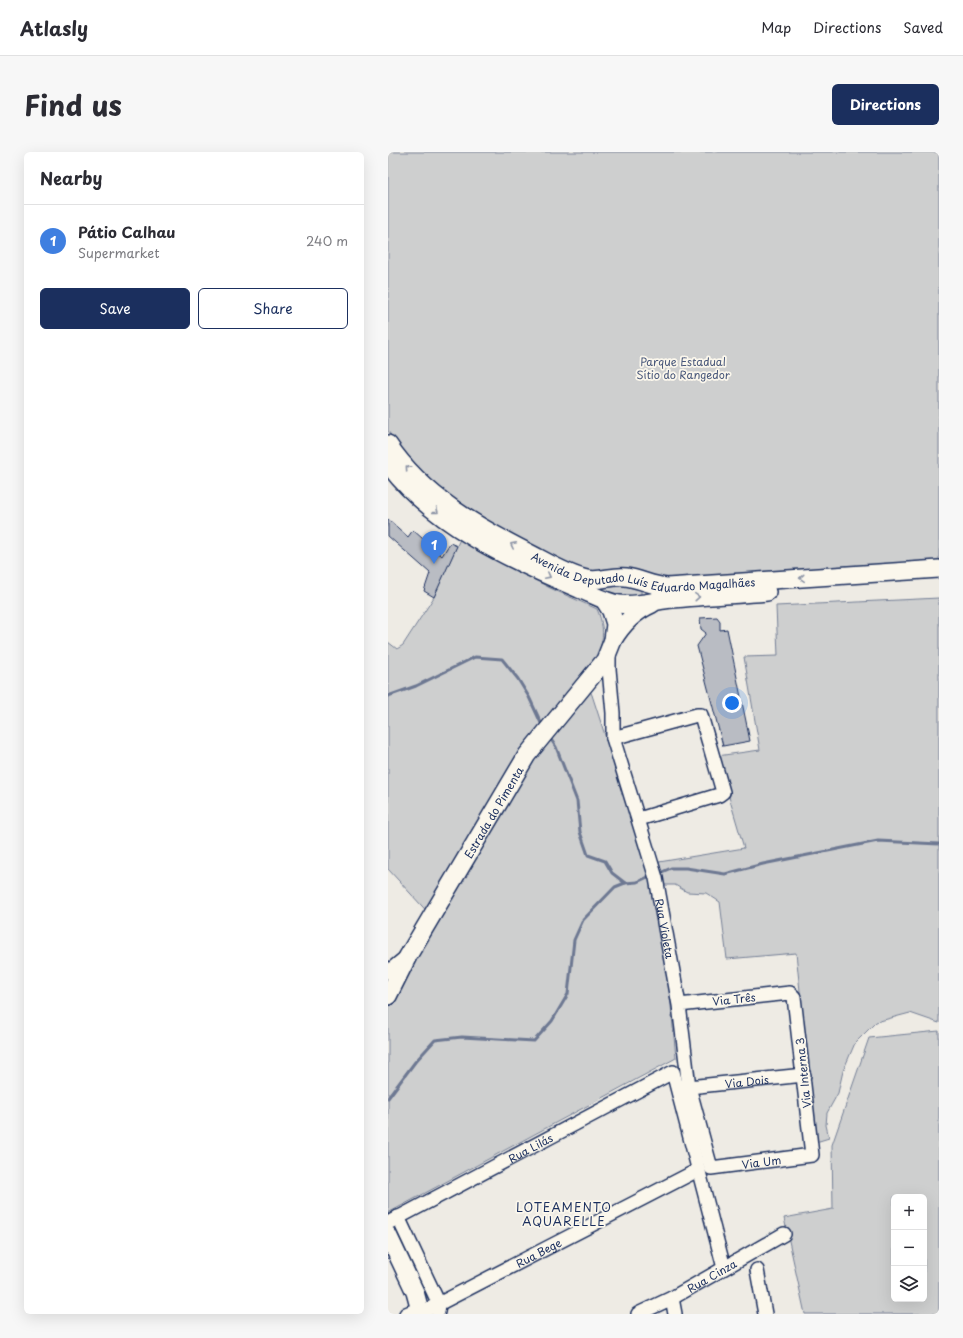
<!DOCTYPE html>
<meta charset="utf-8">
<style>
:root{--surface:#fff;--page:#f7f7f7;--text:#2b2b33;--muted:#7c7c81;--line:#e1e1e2;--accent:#1b2f5e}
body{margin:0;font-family:"Playpen Sans",sans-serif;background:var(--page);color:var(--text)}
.controls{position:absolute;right:12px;bottom:12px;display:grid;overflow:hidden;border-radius:6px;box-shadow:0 4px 16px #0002}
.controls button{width:36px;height:36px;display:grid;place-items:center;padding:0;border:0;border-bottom:1px solid var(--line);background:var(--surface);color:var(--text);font:20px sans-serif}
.you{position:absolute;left:344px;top:551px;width:14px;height:14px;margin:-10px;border:3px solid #fff;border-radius:50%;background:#1a73e8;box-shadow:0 0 0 6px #1a73e833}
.badge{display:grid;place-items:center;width:26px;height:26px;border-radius:50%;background:var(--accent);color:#fff;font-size:13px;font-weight:700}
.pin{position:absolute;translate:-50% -33px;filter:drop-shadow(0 1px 2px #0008)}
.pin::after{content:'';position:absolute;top:21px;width:14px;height:12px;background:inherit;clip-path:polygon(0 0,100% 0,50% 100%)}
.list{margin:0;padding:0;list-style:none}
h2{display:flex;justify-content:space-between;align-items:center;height:52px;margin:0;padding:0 16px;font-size:17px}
h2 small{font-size:13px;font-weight:400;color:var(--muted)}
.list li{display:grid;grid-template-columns:26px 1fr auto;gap:12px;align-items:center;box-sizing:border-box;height:72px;padding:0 16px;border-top:1px solid var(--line)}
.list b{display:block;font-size:15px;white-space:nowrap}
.list p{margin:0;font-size:13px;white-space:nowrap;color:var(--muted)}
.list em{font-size:13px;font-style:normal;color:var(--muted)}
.actions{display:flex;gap:8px;padding:12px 16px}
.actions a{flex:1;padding:9px 0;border:1px solid var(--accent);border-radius:6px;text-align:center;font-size:14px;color:var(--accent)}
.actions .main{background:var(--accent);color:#fff}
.icon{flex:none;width:22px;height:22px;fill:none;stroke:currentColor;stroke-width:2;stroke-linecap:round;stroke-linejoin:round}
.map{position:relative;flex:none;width:551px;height:1162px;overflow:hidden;border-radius:6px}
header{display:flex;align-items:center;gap:24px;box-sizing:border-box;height:56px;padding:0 20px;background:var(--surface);border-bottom:1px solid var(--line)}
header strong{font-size:19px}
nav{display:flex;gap:22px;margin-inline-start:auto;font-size:14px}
.intro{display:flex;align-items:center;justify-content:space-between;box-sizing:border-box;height:96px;padding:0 24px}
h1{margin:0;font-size:28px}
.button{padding:10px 18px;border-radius:6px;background:var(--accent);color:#fff;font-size:14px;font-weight:700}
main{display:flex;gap:24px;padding:0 24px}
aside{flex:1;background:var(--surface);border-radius:6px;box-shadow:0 4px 16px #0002}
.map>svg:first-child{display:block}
.green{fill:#cecfcf;stroke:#747f96;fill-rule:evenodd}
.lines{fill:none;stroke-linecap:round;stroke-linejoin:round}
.stream{stroke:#6d7892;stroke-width:3}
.building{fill:#b9bcc3;stroke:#1b2f5e}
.minor-casing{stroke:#1b2f5e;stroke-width:16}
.major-casing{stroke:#1b2f5e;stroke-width:20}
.minor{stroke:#fbf7ec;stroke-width:13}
.major{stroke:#fbf7ec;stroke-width:17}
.oneway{stroke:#8b93a5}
.labels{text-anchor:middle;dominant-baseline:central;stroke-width:3.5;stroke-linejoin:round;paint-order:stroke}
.park-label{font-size:11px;fill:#48577a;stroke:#fbf7ec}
.street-label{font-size:11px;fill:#1b2f5e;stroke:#fbf7ec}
.neighbourhood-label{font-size:12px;letter-spacing:1px;fill:#1b2f5e;stroke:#fbf7ec}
</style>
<header>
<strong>Atlasly</strong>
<nav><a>Map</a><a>Directions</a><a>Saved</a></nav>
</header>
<div class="intro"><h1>Find us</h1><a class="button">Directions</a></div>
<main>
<aside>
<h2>Nearby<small></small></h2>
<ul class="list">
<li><span class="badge" style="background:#3f7fe0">1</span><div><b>Pátio Calhau</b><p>Supermarket</p></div><em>240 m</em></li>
</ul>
<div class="actions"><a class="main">Save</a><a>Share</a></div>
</aside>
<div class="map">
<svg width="551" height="1162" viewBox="0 0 551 1162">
<rect width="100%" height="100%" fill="#eeebe4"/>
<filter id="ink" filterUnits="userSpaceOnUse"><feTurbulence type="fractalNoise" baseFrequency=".025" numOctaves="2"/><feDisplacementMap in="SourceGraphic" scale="8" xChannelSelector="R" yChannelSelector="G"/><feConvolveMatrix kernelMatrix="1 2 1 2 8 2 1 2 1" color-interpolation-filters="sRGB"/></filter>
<g filter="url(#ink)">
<g class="green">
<path d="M0 0H551V413L279 432 189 419 71 355 17 304 0 279Z"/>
<path d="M72 387 162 436 209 457C221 484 212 503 196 526L204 543 259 713 279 812 288 906 0 1061V849L45 766 0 717V490L9 497 15 493 46 445Z"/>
<path d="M183 427 253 434V444C234 451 201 434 183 427Z"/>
<path d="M551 446V871L522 861 488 870 467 891 455 919 450 941 439 961 438 973 441 986 428 990 408 801 339 807 332 750 318 741 299 740 287 733H276L271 710 356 696 329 604 372 598 356 505 390 504 388 454Z"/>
<path d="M551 879V1162H417L396 1066 445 1057 444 993 481 886ZM506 1045H536V1147H506Z"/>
</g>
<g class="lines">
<g class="stream">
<path d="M0 544 28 534 87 505 114 507 130 527 141 545 153 571"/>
<path d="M162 586 168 595 189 649 192 680 200 703 217 709 224 721 237 731 249 730 260 725"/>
<path d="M274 720 283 716H298L337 722 375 712 490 689 551 692"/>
<path d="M0 946 27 910 47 888 74 885 146 889 164 869 180 842 186 788 195 768 227 735 237 731"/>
</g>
</g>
<g class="building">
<path d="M0 367 20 385 25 378 54 404 62 391 69 394 46 445 36 439 42 421 0 384Z"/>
<path d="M329 465 332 469V478L339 477 362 589 335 594 309 494 318 481 313 477 312 466Z"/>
</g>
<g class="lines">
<g class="minor-casing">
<g id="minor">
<path id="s1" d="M221 500V517L225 561V586L268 726 291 853 301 935 323 1016 424 1003 406 845 402 841 291 853"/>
<path d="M225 586 309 563H313L314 567 335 640 331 643 251 667"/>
<path d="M0 820 17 806"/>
<path id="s2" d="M301 935 416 923"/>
<path d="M10 1065 51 1152 50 1160"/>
<path id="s3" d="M0 1071 285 920 336 1116"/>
<path d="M369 1118 377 1162"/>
<path d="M284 1146 287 1162"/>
<path id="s4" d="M33 1161 310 1018"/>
<path d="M18 1162 32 1156"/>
<path id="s5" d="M250 1162 284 1146 396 1082"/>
</g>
</g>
<g class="major-casing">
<g id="major">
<path id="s6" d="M0 292C35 345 93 377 149 405 164 413 181 423 199 427 212 430 225 423 238 425 252 427 265 434 279 435L551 417"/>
<path d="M0 312C44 372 124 409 191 437 204 442 217 450 231 452 246 454 261 450 276 448 310 444 345 443 379 440"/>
<path d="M225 488C234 473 248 459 264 452"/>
<path id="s7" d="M0 844 20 804 139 603 217 508 225 488 227 472 223 459 216 448"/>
<path d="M0 1083 27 1140 33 1162"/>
</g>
</g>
<use href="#minor" class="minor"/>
<use href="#major" class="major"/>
</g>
<defs><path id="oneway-chevron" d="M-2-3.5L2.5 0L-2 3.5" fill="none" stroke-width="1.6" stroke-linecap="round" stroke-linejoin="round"/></defs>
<g class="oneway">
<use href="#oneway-chevron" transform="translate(20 316) rotate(-132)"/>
<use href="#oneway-chevron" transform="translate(48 359) rotate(38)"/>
<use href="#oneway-chevron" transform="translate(125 393) rotate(-153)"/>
<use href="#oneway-chevron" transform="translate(160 424) rotate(27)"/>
<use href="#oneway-chevron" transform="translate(414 426) rotate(176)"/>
<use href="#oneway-chevron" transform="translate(309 445) rotate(-4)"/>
</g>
</g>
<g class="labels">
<g class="park-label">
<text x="295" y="209">Parque Estadual<tspan x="295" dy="13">Sítio do Rangedor</tspan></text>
</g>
<g class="street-label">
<text stroke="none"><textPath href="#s6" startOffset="299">Avenida Deputado Luís Eduardo Magalhães</textPath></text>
<text stroke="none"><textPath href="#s7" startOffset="212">Estrada do Pimenta</textPath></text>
<text stroke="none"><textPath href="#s1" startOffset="284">Rua Violeta</textPath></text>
<text transform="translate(346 847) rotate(-6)">Via Três</text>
<text transform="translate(415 921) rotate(-96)">Via Interna 3</text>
<text stroke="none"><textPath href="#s2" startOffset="58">Via Dois</textPath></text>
<text stroke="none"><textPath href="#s3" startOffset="161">Rua Lilás</textPath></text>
<text stroke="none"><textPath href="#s1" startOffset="579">Via Um</textPath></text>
<text stroke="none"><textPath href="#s4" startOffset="132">Rua Bege</textPath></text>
<text stroke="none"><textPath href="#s5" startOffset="83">Rua Cinza</textPath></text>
</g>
<g class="neighbourhood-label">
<text x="176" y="1055">LOTEAMENTO<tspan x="176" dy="14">AQUARELLE</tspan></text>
</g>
</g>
</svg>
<div class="controls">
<button>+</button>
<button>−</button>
<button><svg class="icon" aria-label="layers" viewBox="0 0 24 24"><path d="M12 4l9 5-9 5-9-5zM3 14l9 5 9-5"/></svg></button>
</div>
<div class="you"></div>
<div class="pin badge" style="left:46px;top:412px;background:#3f7fe0">1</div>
</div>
</main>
